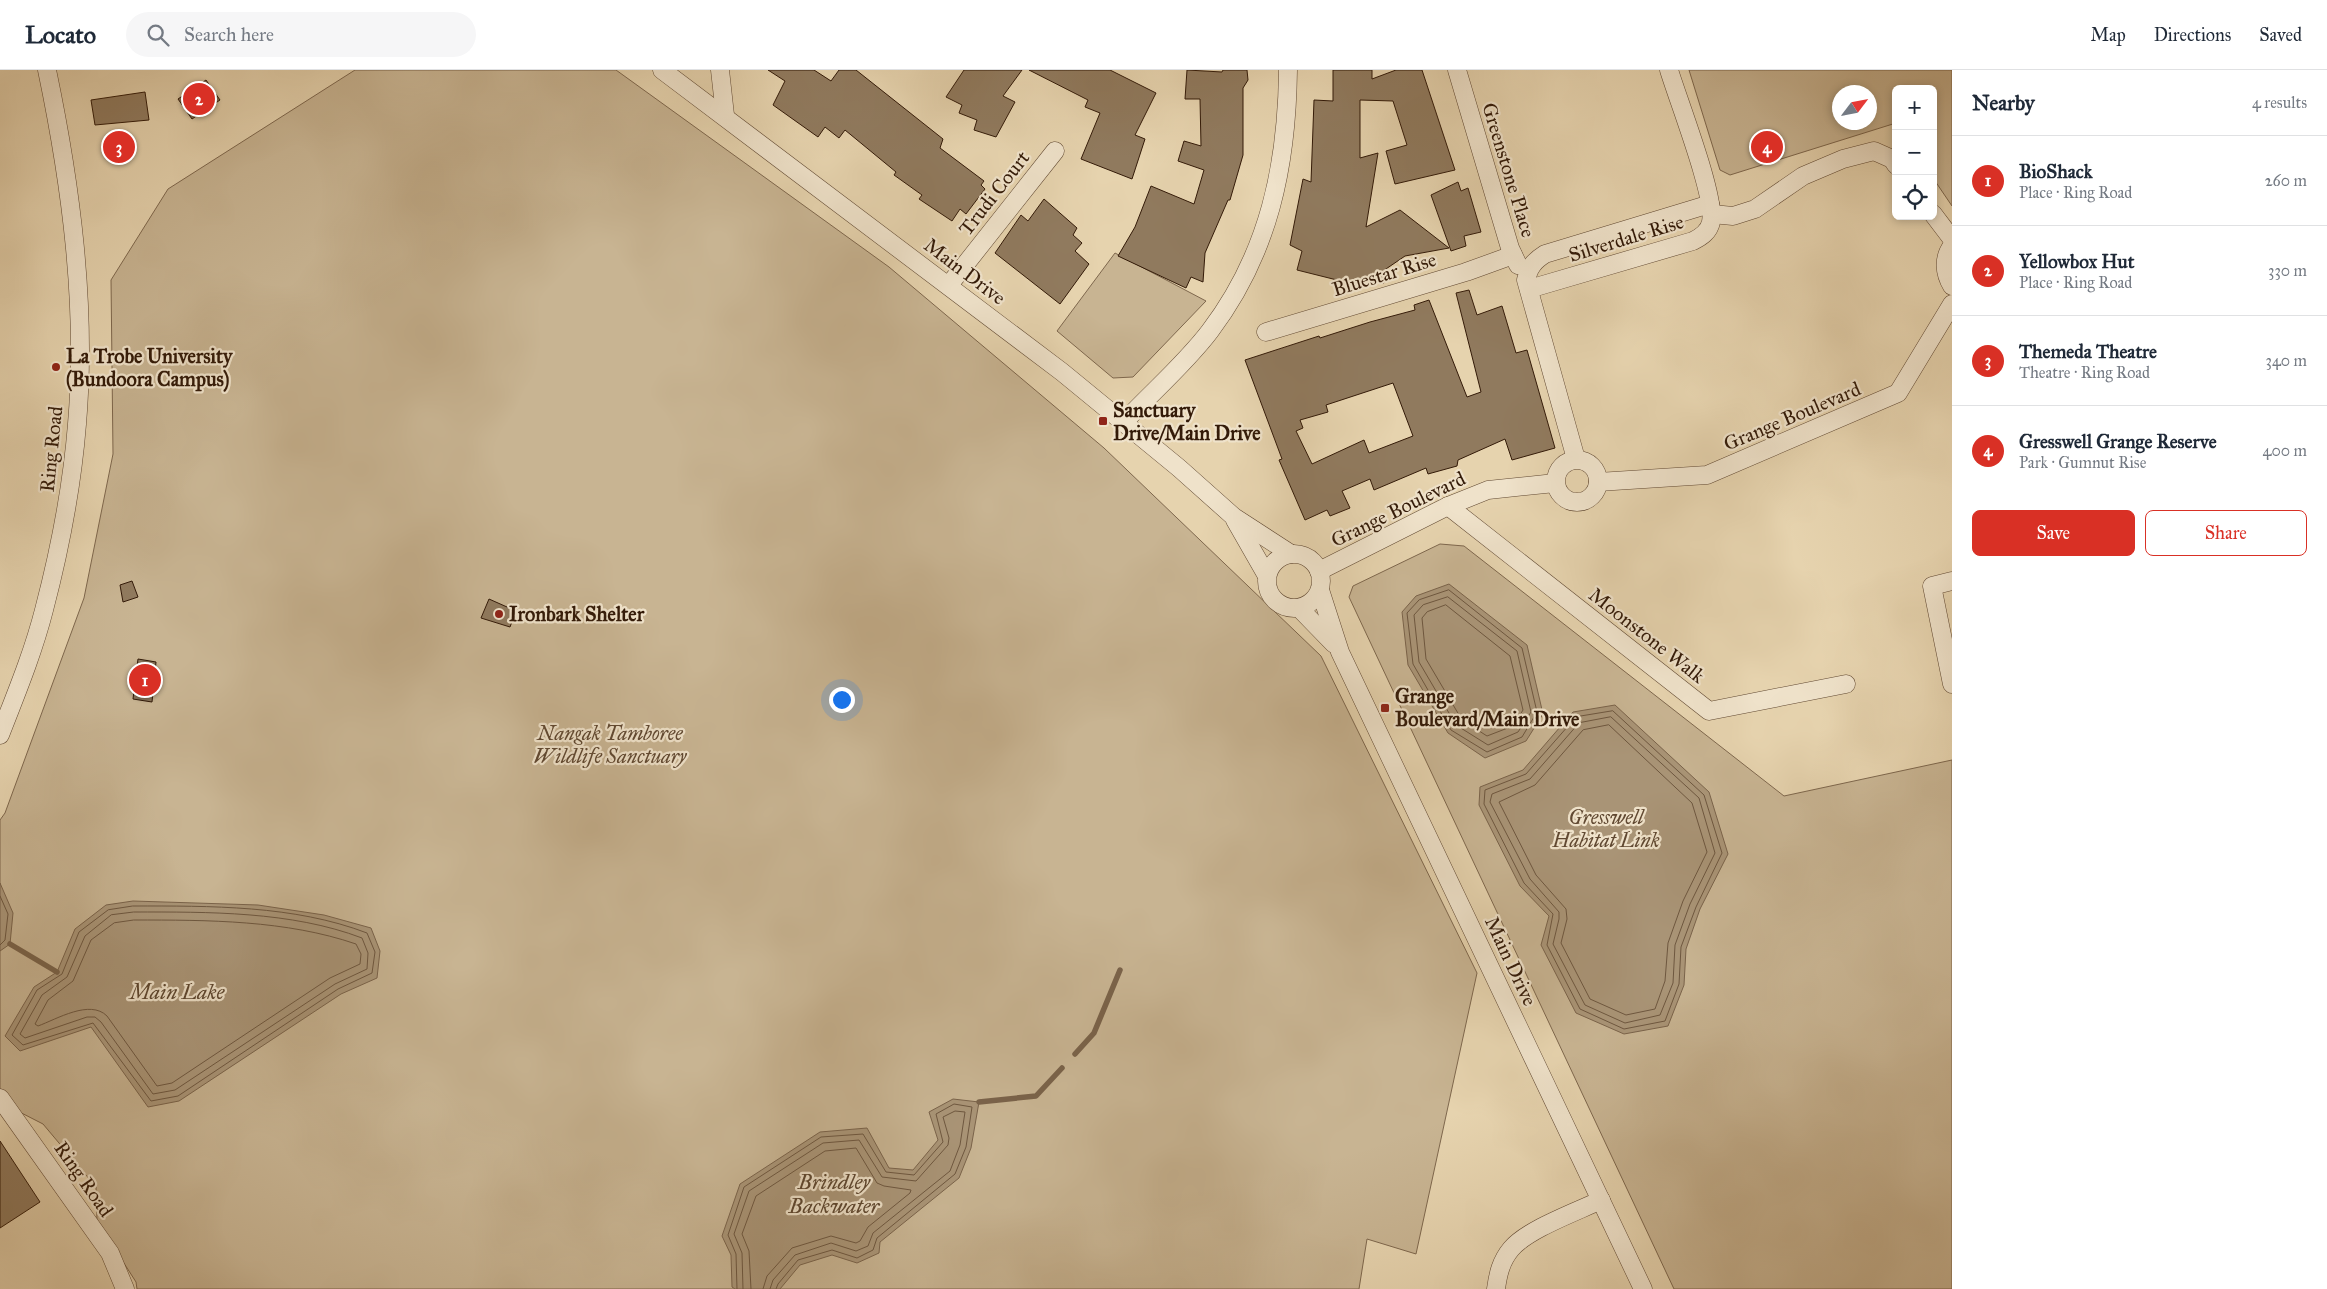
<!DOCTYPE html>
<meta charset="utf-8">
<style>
:root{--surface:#fff;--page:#f6f6f7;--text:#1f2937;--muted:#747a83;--line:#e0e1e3;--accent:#d93025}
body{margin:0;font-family:"IM FELL Great Primer",serif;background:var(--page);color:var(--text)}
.controls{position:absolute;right:15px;top:15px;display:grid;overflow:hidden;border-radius:8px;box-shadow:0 2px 8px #0003}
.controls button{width:45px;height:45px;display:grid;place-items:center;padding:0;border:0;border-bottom:1px solid var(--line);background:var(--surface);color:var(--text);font:25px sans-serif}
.compass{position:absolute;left:1832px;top:15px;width:45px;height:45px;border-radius:50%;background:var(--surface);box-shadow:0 2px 8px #0003;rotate:58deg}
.you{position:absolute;left:841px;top:629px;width:18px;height:18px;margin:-12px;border:4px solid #fff;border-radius:50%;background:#1a73e8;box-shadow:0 0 0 8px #1a73e833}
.badge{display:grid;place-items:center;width:32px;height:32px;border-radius:50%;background:var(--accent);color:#fff;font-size:16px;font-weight:700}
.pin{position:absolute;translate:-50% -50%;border:2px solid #fff;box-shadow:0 1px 5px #0006}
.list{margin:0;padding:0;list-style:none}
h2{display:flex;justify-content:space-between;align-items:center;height:65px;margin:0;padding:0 20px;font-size:21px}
h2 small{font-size:16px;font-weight:400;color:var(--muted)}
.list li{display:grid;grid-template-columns:32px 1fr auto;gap:15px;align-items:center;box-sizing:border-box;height:90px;padding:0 20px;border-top:1px solid var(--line)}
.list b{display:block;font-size:19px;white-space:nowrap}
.list p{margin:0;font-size:16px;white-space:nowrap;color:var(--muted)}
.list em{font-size:16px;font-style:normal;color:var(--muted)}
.actions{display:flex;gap:10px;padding:15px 20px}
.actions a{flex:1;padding:11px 0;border:1px solid var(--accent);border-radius:8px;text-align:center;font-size:18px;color:var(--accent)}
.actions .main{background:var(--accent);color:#fff}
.icon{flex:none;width:28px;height:28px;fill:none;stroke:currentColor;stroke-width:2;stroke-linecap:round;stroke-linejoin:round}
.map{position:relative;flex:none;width:1952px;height:1219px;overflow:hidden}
header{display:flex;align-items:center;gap:30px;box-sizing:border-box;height:70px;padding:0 25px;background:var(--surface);border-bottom:1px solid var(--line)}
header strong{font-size:24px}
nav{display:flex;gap:28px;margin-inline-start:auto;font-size:18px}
.search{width:350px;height:45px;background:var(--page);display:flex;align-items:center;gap:12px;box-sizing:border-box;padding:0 18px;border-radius:28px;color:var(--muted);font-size:19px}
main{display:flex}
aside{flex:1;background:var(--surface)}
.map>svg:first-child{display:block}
.green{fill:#c8b492;stroke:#7e674d;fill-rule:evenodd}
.water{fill:#a99476;stroke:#7a634a}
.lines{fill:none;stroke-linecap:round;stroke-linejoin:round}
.shore{stroke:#6e573f;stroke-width:1}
.stream{stroke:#7a634a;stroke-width:5.5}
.building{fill:#907a5e;stroke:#331a08;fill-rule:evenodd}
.minor-casing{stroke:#604832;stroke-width:19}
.minor{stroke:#efe2ca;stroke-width:18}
.poi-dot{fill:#8f2418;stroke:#efe2ca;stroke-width:2}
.labels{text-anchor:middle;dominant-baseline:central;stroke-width:4.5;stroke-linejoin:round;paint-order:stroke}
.street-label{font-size:20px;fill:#331a08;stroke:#efe2ca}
.poi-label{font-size:20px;font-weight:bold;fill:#331a08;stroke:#efe2ca;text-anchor:start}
.park-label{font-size:20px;font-style:italic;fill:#604831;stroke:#efe2ca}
.water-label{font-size:21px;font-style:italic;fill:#5c452e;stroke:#efe2ca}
</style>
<header>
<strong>Locato</strong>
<div class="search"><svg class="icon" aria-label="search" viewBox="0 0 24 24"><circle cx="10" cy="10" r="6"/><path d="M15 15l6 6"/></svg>Search here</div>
<nav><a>Map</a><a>Directions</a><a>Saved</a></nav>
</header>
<main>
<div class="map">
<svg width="1952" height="1219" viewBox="0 0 1952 1219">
<rect width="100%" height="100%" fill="#e6d3ae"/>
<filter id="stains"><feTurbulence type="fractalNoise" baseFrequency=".004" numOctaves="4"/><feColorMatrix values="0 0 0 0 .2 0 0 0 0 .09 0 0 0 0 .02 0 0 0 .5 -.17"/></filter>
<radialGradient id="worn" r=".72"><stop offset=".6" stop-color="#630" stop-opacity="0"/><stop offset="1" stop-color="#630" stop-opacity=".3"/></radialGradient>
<g class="green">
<path d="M355 0H616L889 197 1104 378 1321 586 1477 903 1416 1184 1367 1169 1359 1219H137L136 1212 97 1151 96 1117 43 1054 0 1032V750L5 743 84 528 113 384 111 210 168 119Z"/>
<path d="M1689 0H1952V136L1933 108V19H1896V53L1730 105 1720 100ZM1870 22V52H1840V22Z"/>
<path d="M1115 183 1206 231 1133 307 1113 308 1057 261Z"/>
<path d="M1440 474 1464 476 1784 726 1952 690V1219H1674L1349 527 1353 516Z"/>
</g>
<g class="water">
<path d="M1449 514 1527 575 1543 644 1526 671 1485 688 1448 663 1408 595 1402 542 1416 526Z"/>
<path d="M1615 635 1709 722 1728 784 1700 839 1686 879 1684 915 1668 956 1624 964 1576 943 1541 875 1549 846 1520 816 1479 735 1480 717 1523 700 1573 642Z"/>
<path d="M0 813 13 843 10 874 0 881Z"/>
<path d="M133 831 258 835 324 845 371 858 380 881 377 908 341 924 179 1031 148 1037 91 957 20 981 5 966 34 917 57 902 75 859 106 835Z"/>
<path d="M953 1029 979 1032 971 1078 959 1108 880 1172 879 1183 857 1193 832 1185 800 1195 780 1219H735L732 1217 731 1185 722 1166 740 1114 820 1062 867 1058 889 1098 913 1100 938 1070 929 1042Z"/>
</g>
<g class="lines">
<g class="shore">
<path d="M1449 520 1522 578 1537 642 1522 667 1487 682 1451 660 1413 594 1407 543 1419 530Z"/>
<path d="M1448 527 1517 581 1531 642 1518 662 1488 675 1456 655 1419 592 1414 545 1423 535Z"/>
<path d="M1446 535 1510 586 1523 640 1513 656 1487 666 1462 650 1426 589 1422 548 1427 542Z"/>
<path d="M1613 641 1704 725 1722 783 1696 837 1681 877 1679 914 1665 951 1624 959 1580 939 1547 875 1553 844 1524 813 1484 734 1485 720 1526 704 1576 647Z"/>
<path d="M1611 647 1699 728 1715 783 1690 834 1675 875 1673 913 1660 945 1625 953 1585 935 1553 874 1559 849V842L1530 809 1490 732 1492 724 1530 709 1579 653Z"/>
<path d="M1609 655 1692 733 1707 782 1683 831 1668 873 1665 911 1655 939 1626 945 1590 929 1561 873 1567 849 1566 839 1536 805 1499 732 1535 715 1583 660Z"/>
<path d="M0 826 8 844 5 870 0 875"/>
<path d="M133 836C210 836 294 835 367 863L375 882 372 903 338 919 178 1026 151 1031 93 953 23 975 12 965 37 920 62 904 79 862 108 840Z"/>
<path d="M134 842C208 842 291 841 362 868L368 883 367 899 335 914 175 1020 153 1024 101 952 95 947H87L25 968 20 964 42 925 67 907 85 866 111 845Z"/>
<path d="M134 850C208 850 286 850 356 874L361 884 360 894 330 908 172 1013 157 1016 107 946C90 929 57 949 38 956L35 954 48 930 73 911 91 870 114 853Z"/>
<path d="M737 1219 736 1184 728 1165 744 1117 821 1067 863 1064 886 1102 914 1105 943 1072 936 1044 954 1034 972 1037 966 1077 955 1104 877 1168 873 1180 857 1188 832 1180 798 1190 778 1214 776 1219"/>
<path d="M743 1219 742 1183 734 1164 749 1121 823 1073 859 1070 882 1107 916 1111 948 1075 949 1068 943 1047 955 1041 965 1042 960 1075 950 1101 873 1163 868 1176 856 1181 831 1173 795 1185 773 1210 770 1219"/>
<path d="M751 1219 749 1181 742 1164 756 1126 825 1081 856 1078 877 1113 884 1116 911 1120 910 1123 868 1157 860 1171 856 1173 831 1166 792 1178 767 1206 763 1219"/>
</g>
<g class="stream">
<path d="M10 874 57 902"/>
<path d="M1075 984 1094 963 1120 900"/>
<path d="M979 1032 1036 1026 1062 998"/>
</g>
</g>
<g class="building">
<path d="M768 0H814L831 11 839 0H856L943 69 940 78 984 111 981 115 985 119 966 144 960 139 952 151 919 129 922 125 894 105 896 102 845 60 839 68 825 57 818 67 773 35 785 11Z"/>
<path d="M964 0H1022L1003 26 1015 32 996 67 974 60 977 50 959 43 962 35 946 27Z"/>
<path d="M1029 0H1110L1156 23 1135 65 1145 69 1132 109 1081 89 1100 43 1085 37 1088 30Z"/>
<path d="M1187 0 1222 2 1223 0H1247L1248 10 1243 18V85L1230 130H1228L1205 183 1203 212 1191 207 1186 218 1118 186 1135 157 1151 116 1194 134 1204 100 1178 91 1184 71 1201 76 1200 29H1185Z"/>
<path d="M1333 0H1372V9L1396 0H1422L1455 100 1395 114 1386 81 1407 75 1393 31 1360 30V88L1378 83 1366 157 1400 140 1449 178 1405 186 1383 201 1384 213 1353 214 1297 200 1302 181 1290 175 1303 109 1311 112 1314 30 1333 31Z"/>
<path d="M206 10 220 30 192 49 178 29Z"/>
<path d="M145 22 149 50 95 55 91 30Z"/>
<path d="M1458 112 1461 121 1468 118 1481 162 1464 166 1466 176 1451 181 1431 125Z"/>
<path d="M1044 129 1077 158 1073 165 1082 173 1075 181 1089 194 1060 234 995 183 1021 145 1028 151Z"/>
<path d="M1469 220 1477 245 1502 236 1516 283 1527 280 1555 378 1512 390 1505 369 1458 390 1457 396 1428 404 1426 398 1374 420 1370 409 1342 421 1350 438 1330 446 1327 440 1305 450 1279 390 1282 389 1245 290 1319 266 1320 268 1370 252 1415 240 1414 235 1429 230 1467 327 1481 322 1456 223ZM1393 313 1413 366 1369 383 1364 370 1312 394 1296 361 1303 358 1300 350 1328 342 1326 335Z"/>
<path d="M132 511 138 527 123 532 120 515Z"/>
<path d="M489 529 516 541 510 557 481 548Z"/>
<path d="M138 589 156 592 152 632 133 629Z"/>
<path d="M0 1071 40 1132 0 1158Z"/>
</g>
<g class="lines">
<g class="minor-casing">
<g id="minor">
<path d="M662 0 1062 302 1179 398 1234 447 1291 484"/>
<path d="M720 0 725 45"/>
<path d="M1457 0 1510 178 1518 195"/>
<path d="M1712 144 1733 146 1755 139 1803 106 1843 89 1874 81 1892 89 1896 95"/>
<path d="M1933 144 1952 169"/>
<path d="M1952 176C1943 188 1944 203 1952 216"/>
<path d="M949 215 1055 81"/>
<path d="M1529 219 1693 171C1701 167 1709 162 1711 152 1716 127 1678 30 1669 0"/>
<path d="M1266 262 1466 202 1513 185"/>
<path d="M1124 352C1152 322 1185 294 1210 261 1269 183 1287 96 1288 0"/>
<path d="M1576 389 1526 210C1529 197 1534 191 1545 184L1710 134"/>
<circle cx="1577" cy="411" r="21"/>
<path d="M1598 412 1707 405 1898 323 1952 234"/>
<path d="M1448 436 1709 641 1846 614"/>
<path d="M1235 450 1267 506"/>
<circle cx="1294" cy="511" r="27"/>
<path d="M1319 501 1448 436 1488 420 1555 413"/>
<path d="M1952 511 1932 516 1952 614"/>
<path d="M1320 520 1340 582 1643 1219"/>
<path d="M1299 538 1334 574"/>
<path d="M0 665C16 624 33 583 44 540 60 479 72 417 77 354 87 236 71 115 47 0"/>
<path d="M0 1028 110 1183 125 1219"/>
<path d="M1496 1219C1498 1204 1501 1191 1511 1179 1528 1159 1576 1142 1601 1130"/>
</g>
</g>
<use href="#minor" class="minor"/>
</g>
<g class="poi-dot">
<circle cx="56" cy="297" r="5"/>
<rect x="1098" y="346" width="10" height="10" rx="2.5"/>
<circle cx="499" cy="544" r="5"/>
<rect x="1380" y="633" width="10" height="10" rx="2.5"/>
</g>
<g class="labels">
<g class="street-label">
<text transform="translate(1509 100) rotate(73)">Greenstone Place</text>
<text transform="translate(994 123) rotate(-52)">Trudi Court</text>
<text transform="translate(1626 168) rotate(-17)">Silverdale Rise</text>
<text transform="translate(965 201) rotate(37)">Main Drive</text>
<text transform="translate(1384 204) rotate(-17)">Bluestar Rise</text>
<text transform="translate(1792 346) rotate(-23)">Grange Boulevard</text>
<text transform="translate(51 379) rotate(-84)">Ring Road</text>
<text transform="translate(1398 439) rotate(-26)">Grange Boulevard</text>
<text transform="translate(1647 565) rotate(38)">Moonstone Walk</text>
<text transform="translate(1511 891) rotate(65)">Main Drive</text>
<text transform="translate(84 1109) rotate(55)">Ring Road</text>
</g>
<g class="poi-label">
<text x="66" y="286">La Trobe University<tspan x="66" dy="23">(Bundoora Campus)</tspan></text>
<text x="1113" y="340">Sanctuary<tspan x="1113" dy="23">Drive/Main Drive</tspan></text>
<text x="509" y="544">Ironbark Shelter</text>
<text x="1395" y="626">Grange<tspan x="1395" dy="23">Boulevard/Main Drive</tspan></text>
</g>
<g class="park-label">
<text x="610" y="663">Nangak Tamboree<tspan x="610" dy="23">Wildlife Sanctuary</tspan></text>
<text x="1606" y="747">Gresswell<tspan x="1606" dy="23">Habitat Link</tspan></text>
</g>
<g class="water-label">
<text x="177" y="922">Main Lake</text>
<text x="834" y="1112">Brindley<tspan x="834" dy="24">Backwater</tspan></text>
</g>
</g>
<rect width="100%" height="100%" filter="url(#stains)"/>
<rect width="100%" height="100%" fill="url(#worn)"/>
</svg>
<div class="controls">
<button>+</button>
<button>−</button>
<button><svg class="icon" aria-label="locate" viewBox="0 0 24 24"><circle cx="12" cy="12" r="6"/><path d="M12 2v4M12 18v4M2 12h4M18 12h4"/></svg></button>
</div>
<svg class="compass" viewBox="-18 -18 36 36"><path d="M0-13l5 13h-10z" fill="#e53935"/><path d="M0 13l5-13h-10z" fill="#747a83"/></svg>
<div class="you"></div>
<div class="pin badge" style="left:145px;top:610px">1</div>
<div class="pin badge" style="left:199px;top:29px">2</div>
<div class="pin badge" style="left:119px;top:77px">3</div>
<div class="pin badge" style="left:1767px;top:77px">4</div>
</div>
<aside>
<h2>Nearby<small>4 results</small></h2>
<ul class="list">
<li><span class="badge">1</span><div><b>BioShack</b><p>Place · Ring Road</p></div><em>260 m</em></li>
<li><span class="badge">2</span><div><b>Yellowbox Hut</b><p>Place · Ring Road</p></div><em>330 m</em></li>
<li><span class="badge">3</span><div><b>Themeda Theatre</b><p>Theatre · Ring Road</p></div><em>340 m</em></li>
<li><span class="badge">4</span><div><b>Gresswell Grange Reserve</b><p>Park · Gumnut Rise</p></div><em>400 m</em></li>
</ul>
<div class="actions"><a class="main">Save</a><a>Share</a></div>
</aside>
</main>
